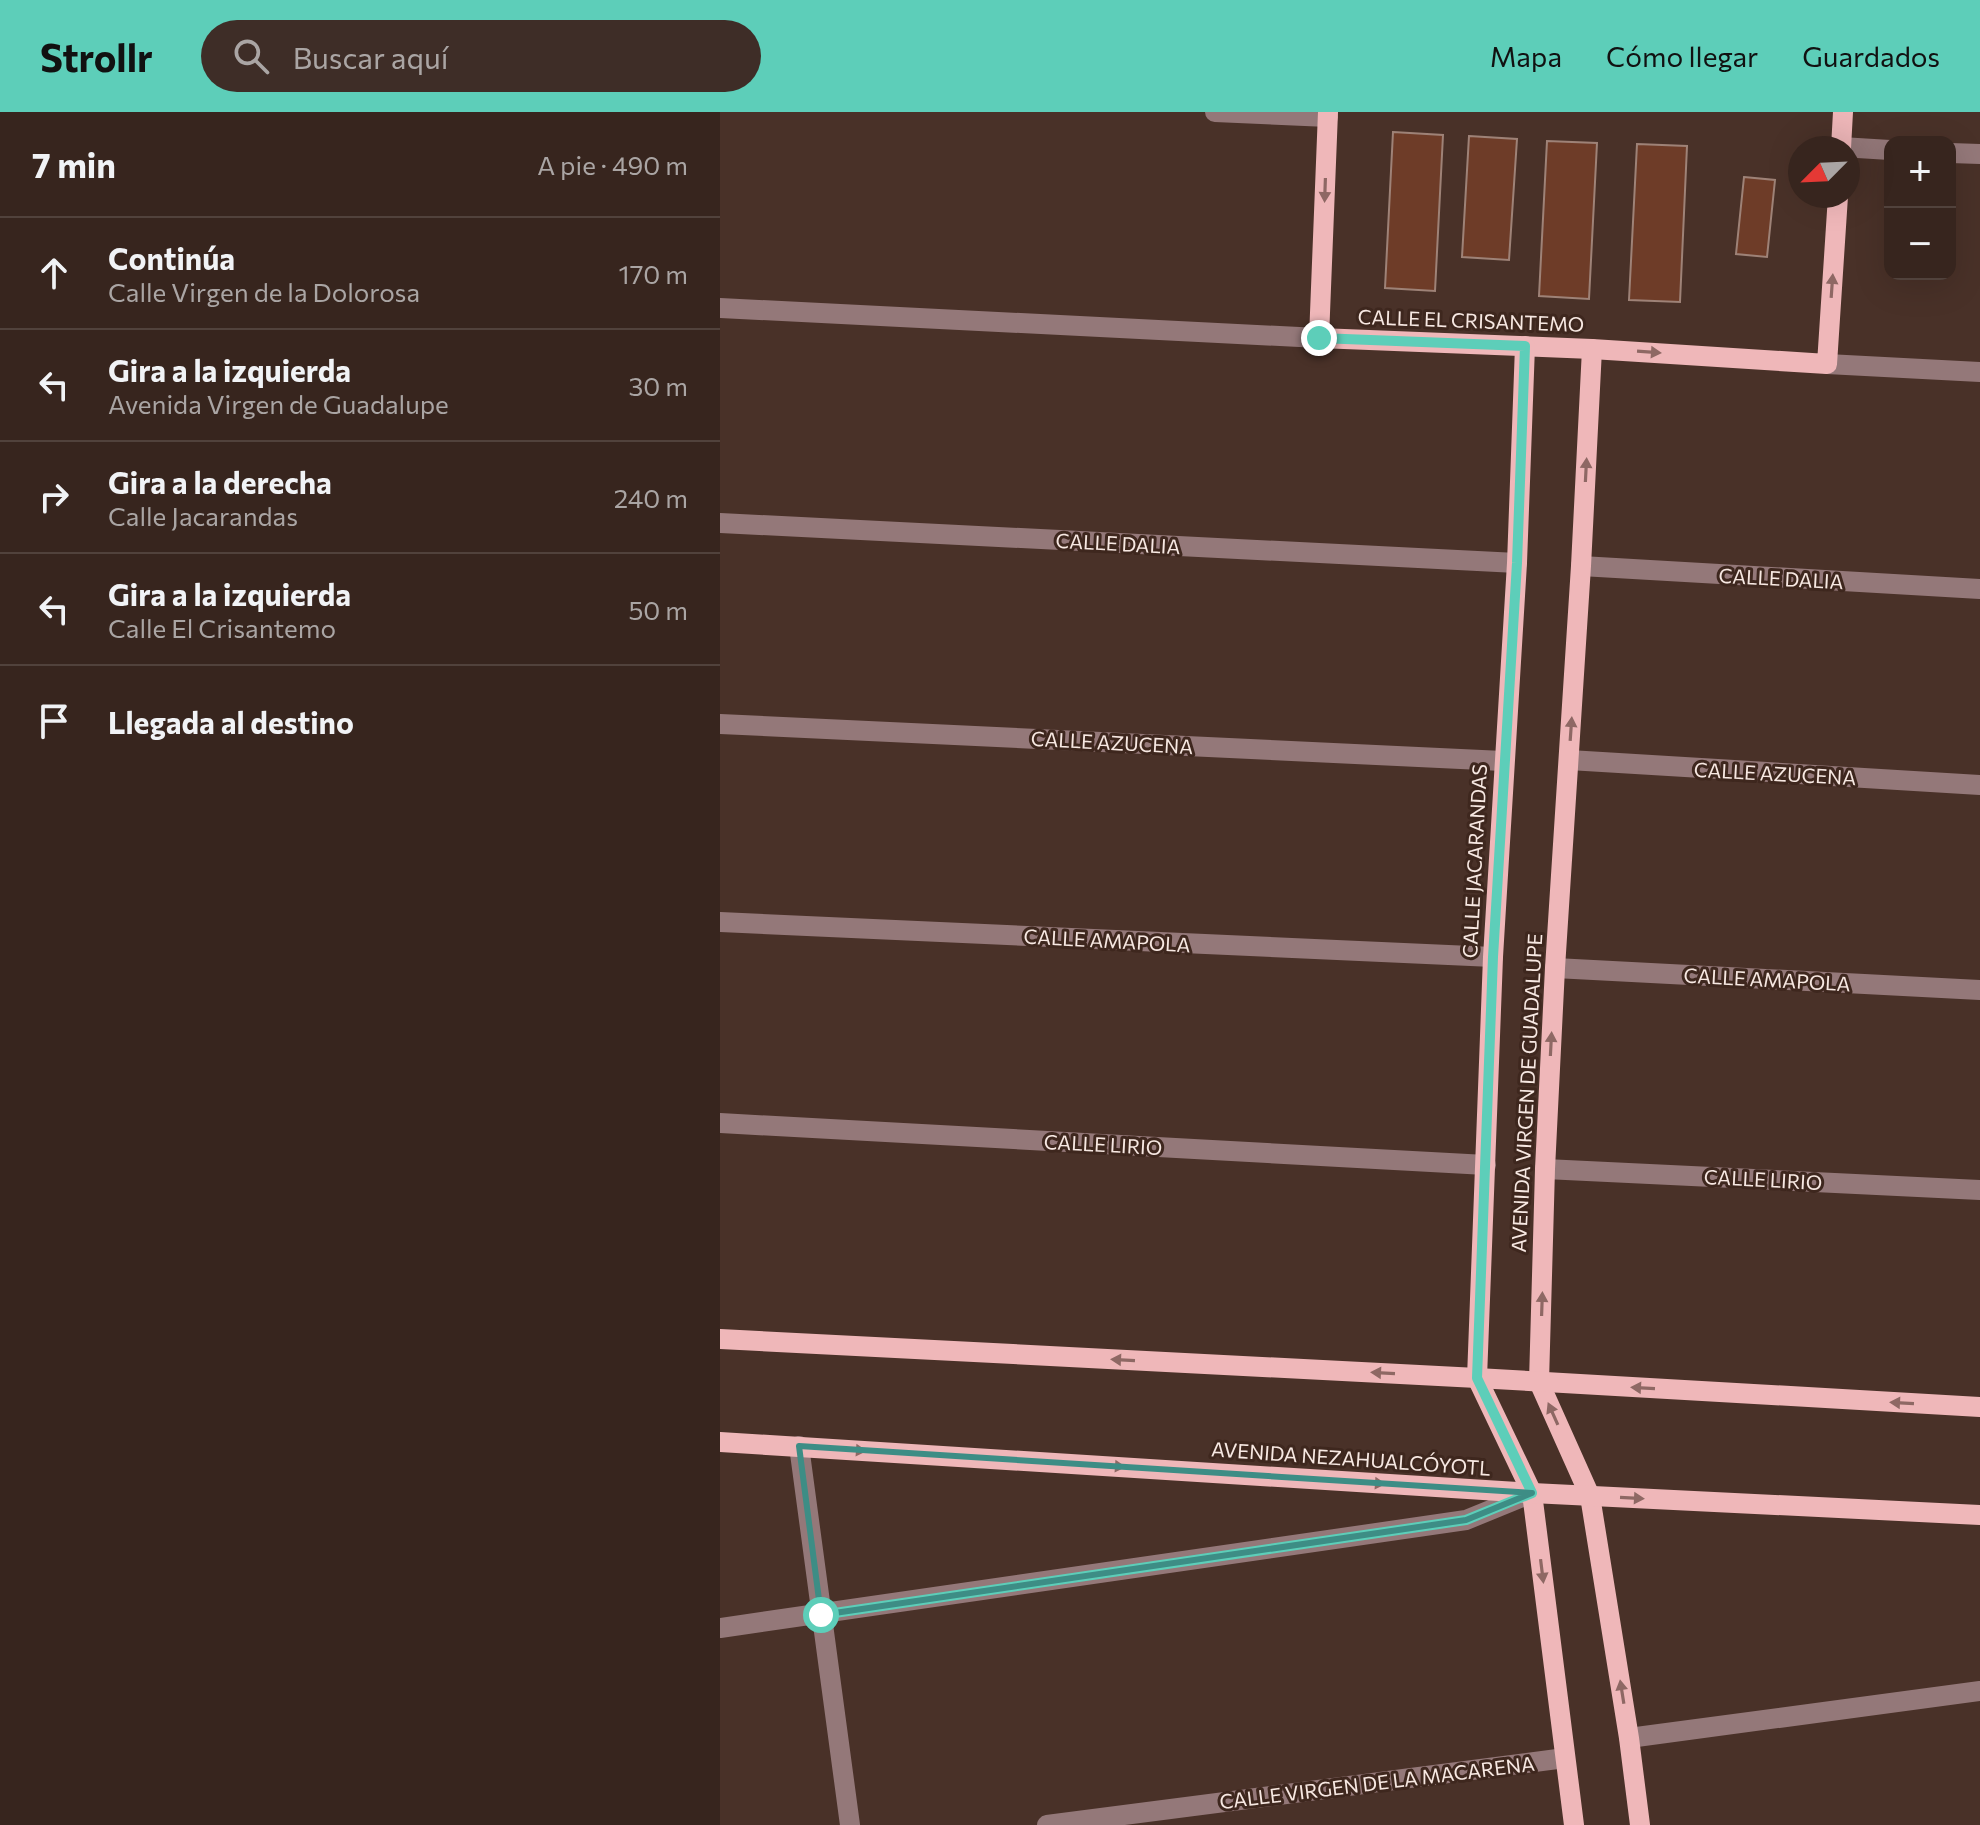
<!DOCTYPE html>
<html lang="es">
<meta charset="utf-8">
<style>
:root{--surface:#37251e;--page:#3e2d27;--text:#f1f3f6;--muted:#aaa5a4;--line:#51423c;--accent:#5dceb9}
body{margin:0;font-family:Commissioner,sans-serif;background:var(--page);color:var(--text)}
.controls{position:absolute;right:24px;top:24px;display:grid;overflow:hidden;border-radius:16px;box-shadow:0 8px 32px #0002}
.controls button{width:72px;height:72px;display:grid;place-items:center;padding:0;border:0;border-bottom:2px solid var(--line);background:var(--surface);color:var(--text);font:40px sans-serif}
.compass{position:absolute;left:1068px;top:24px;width:72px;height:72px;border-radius:50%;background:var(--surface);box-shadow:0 8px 32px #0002;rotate:246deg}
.stop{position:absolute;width:24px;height:24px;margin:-18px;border:6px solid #5dceb9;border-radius:50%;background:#fff}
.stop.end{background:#5dceb9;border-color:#fff;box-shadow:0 2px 8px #0008}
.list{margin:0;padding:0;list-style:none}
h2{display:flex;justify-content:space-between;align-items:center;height:104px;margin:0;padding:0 32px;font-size:34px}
h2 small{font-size:26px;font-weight:400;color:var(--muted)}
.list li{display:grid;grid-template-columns:52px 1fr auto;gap:24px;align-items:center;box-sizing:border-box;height:112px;padding:0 32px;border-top:2px solid var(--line)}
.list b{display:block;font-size:30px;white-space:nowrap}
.list p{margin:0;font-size:26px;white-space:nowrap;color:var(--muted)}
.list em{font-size:26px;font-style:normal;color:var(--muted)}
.icon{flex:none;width:44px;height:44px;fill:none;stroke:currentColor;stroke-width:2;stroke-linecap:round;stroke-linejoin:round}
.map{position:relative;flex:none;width:1260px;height:1713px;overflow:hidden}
header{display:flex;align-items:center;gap:48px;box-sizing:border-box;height:112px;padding:0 40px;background:var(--accent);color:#111}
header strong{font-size:38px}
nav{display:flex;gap:44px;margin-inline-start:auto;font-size:28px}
.search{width:560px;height:72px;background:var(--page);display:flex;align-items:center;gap:20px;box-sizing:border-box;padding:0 28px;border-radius:44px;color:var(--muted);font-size:30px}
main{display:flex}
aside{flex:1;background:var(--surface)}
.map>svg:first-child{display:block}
.building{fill:#6e3c28;stroke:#9e8277;stroke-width:2}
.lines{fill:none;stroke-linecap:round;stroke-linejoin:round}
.minor{stroke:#947879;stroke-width:20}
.major{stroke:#efb7b9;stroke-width:20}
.oneway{fill:#8e6864}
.route{stroke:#5dceb9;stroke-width:10}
.marked{fill:none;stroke:#3d8d85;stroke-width:6;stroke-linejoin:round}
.labels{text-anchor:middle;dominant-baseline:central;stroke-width:6;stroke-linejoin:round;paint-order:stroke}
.street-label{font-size:20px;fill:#f7e8e2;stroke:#3e271e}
</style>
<header>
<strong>Strollr</strong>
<div class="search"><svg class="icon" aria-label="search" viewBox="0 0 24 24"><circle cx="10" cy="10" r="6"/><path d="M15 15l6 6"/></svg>Buscar aquí</div>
<nav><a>Mapa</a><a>Cómo llegar</a><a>Guardados</a></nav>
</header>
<main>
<aside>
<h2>7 min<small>A pie · 490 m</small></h2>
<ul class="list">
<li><svg class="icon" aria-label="ahead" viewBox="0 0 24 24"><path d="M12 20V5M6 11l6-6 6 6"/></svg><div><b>Continúa</b><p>Calle Virgen de la Dolorosa</p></div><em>170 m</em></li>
<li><svg class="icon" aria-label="left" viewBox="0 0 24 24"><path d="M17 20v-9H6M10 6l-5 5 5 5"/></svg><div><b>Gira a la izquierda</b><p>Avenida Virgen de Guadalupe</p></div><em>30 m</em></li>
<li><svg class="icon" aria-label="right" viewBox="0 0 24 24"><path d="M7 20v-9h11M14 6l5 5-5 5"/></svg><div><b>Gira a la derecha</b><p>Calle Jacarandas</p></div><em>240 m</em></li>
<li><svg class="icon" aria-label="left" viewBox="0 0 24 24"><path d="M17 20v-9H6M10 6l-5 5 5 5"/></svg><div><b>Gira a la izquierda</b><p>Calle El Crisantemo</p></div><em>50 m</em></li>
<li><svg class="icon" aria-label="arrive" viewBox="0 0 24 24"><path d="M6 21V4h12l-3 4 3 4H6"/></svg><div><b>Llegada al destino</b></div></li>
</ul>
</aside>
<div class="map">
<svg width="1260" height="1713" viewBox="0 0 1260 1713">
<rect width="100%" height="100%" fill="#493128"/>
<g class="building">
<path d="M673 20 723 23 715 179 665 176Z"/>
<path d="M749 24 797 27 789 148 742 145Z"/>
<path d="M827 29 877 31 869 187 819 184Z"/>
<path d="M917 32 967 34 960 190 909 188Z"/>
<path d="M1024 65 1055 68 1047 145 1016 142Z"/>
</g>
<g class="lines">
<g class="minor">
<path d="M495 0 608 5"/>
<path d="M1121 35 1170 38"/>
<path d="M1230 41 1260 42"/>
<path d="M0 196 599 226"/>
<path d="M1107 252 1260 260"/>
<path d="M0 411 797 451"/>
<path d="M861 454 1260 477"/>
<path d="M0 612 783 649"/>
<path d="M849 648 1260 673"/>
<path d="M0 810 773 845"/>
<path d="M835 856 1260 878"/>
<path d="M0 1011 766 1053"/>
<path d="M825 1057 1260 1078"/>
<path d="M79 1334 130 1713"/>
<path d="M0 1516 746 1408 812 1381"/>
<path d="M909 1626 1260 1579"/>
<path d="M327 1713 845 1646"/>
</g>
<g class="major">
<path d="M608 0 599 226 872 237 1107 252 1118 84"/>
<path d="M1121 36 1123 0"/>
<path d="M805 234 797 451 773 845 757 1266 812 1381 854 1713"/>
<path d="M872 237 861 454 835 856 825 1057 819 1270 870 1384 909 1626 920 1713"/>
<path d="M0 1227 757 1266 1260 1295"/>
<path d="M0 1330 812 1381 1260 1403"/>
</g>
</g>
<defs><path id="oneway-solid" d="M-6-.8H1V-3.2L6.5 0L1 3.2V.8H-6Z" transform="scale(2)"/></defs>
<g class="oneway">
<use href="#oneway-solid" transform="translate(605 78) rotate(92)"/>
<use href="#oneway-solid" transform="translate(1112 174) rotate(-86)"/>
<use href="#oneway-solid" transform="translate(929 240) rotate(4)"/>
<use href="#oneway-solid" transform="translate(866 358) rotate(-87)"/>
<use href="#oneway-solid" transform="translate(851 617) rotate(-86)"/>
<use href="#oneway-solid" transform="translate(831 932) rotate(-87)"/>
<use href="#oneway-solid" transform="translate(822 1192) rotate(-88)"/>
<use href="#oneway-solid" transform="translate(403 1248) rotate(-177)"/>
<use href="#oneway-solid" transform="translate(663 1261) rotate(-177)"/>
<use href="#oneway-solid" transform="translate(923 1276) rotate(-177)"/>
<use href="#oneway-solid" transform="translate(1182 1291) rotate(-177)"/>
<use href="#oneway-solid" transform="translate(833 1302) rotate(-114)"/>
<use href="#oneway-solid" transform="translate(134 1338) rotate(4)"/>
<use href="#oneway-solid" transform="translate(393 1354) rotate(4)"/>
<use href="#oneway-solid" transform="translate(653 1371) rotate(4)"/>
<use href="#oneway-solid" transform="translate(912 1386) rotate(3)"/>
<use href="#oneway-solid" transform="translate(822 1459) rotate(83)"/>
<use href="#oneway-solid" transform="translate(902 1580) rotate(-99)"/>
</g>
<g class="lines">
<path class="route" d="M101 1503 746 1408 812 1381 757 1266 773 845 797 451 805 234 599 226"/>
</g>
<path class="marked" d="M79 1334 812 1381 746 1408 101 1503Z"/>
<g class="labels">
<g class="street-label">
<text transform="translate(751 208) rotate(2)">CALLE EL CRISANTEMO</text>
<text transform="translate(398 431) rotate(3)">CALLE DALIA</text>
<text transform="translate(1061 466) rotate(3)">CALLE DALIA</text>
<text transform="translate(392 630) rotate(3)">CALLE AZUCENA</text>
<text transform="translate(1055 661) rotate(3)">CALLE AZUCENA</text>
<text transform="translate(754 749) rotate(-87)">CALLE JACARANDAS</text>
<text transform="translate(387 828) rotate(3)">CALLE AMAPOLA</text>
<text transform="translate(1047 867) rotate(3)">CALLE AMAPOLA</text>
<text transform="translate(806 981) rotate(-87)">AVENIDA VIRGEN DE GUADALUPE</text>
<text transform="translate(383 1032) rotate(3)">CALLE LIRIO</text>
<text transform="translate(1043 1067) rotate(3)">CALLE LIRIO</text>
<text transform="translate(631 1346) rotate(4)">AVENIDA NEZAHUALCÓYOTL</text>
<text transform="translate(657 1670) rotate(-7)">CALLE VIRGEN DE LA MACARENA</text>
</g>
</g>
</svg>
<div class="controls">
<button>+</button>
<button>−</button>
</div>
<svg class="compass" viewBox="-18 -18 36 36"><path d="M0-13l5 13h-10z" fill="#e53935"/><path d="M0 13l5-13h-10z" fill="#aaa5a4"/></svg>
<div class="stop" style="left:101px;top:1503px"></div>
<div class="stop end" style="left:599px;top:226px"></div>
</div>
</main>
